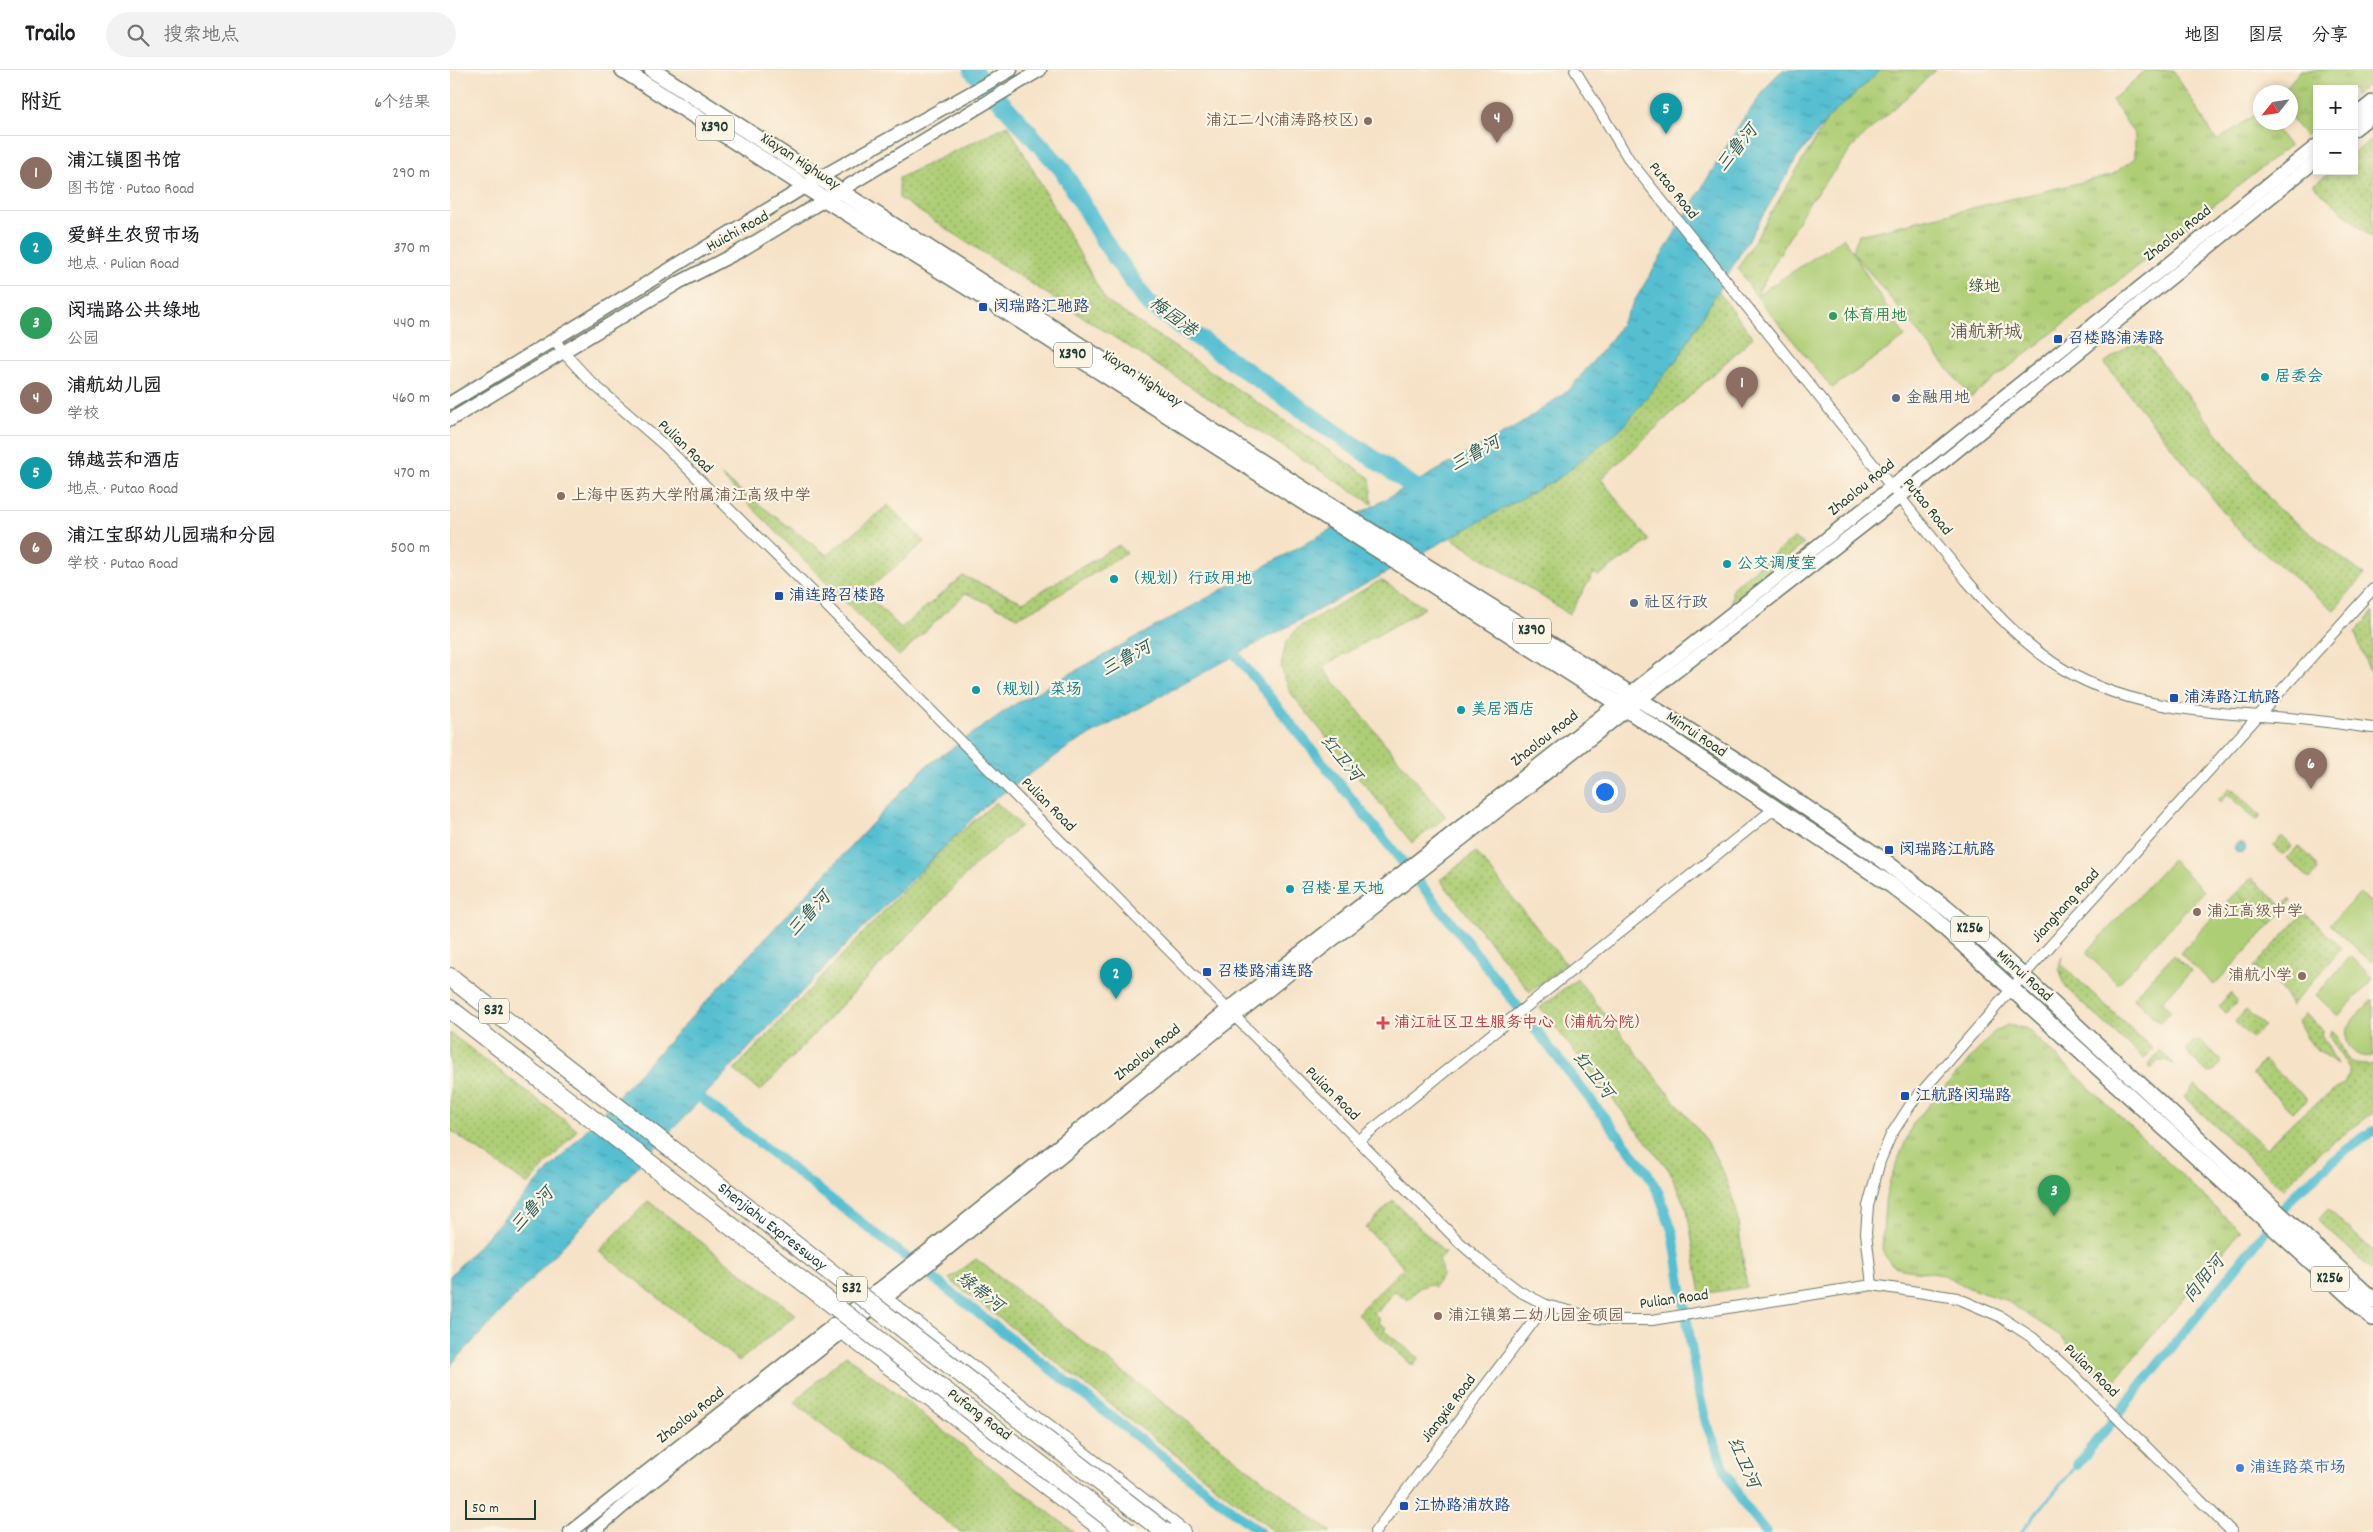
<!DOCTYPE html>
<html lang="zh">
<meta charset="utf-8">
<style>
:root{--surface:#fff;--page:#f2f2f2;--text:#202124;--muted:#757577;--line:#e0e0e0;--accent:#b5179e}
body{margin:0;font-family:Dekko,"LXGW WenKai TC",sans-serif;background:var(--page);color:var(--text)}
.controls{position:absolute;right:15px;top:15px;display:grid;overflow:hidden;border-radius:0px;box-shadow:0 2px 8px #0003}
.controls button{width:45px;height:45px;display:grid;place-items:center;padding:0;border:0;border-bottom:1px solid var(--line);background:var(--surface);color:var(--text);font:25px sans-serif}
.compass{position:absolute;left:1803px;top:15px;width:45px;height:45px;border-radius:50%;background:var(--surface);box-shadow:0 2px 8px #0003;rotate:240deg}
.scale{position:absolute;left:15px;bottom:12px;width:71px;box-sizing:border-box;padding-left:5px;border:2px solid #1f3d34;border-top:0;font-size:14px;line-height:18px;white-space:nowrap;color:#1f3d34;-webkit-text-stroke:4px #fcf5e5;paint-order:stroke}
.you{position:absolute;left:1154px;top:721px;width:18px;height:18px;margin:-12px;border:4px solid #fff;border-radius:50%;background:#1a73e8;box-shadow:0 0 0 8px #1a73e833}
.badge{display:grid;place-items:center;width:32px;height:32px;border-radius:50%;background:var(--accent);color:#fff;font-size:16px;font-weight:700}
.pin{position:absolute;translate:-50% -41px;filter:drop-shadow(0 1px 2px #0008)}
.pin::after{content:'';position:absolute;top:26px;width:18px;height:15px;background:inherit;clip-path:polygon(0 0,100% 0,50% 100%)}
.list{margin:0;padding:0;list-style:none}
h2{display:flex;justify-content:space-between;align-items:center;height:65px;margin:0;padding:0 20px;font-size:21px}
h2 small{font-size:16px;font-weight:400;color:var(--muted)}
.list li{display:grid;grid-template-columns:32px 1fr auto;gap:15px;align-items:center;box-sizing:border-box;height:75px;padding:0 20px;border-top:1px solid var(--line)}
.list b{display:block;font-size:19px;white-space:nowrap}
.list p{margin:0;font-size:16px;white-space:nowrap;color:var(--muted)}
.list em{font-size:16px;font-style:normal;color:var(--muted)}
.icon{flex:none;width:28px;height:28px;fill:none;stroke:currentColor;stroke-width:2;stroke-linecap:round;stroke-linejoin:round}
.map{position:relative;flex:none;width:1923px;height:1462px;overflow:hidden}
header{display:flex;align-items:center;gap:30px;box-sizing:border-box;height:70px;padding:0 25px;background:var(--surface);border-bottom:1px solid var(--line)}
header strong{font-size:24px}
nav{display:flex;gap:28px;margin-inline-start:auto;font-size:18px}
.search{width:350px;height:45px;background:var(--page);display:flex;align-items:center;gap:12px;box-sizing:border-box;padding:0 18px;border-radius:28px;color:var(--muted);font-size:19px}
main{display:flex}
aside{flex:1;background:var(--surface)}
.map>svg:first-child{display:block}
.grass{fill:url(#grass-dots);stroke:#668655}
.park{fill:url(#park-tufts);stroke:#668655}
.pitch{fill:#aece76;stroke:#668655}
.water{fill:url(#water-ripples);stroke:#3a7e82}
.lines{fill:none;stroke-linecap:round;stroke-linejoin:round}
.stream{stroke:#55bfd1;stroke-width:3}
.canal{stroke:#55bfd1;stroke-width:10}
.river{stroke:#55bfd1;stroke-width:18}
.minor-casing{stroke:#6a7767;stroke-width:12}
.tertiary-casing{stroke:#6a7767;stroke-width:15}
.secondary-casing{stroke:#6a7767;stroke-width:16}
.primary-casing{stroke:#6a7767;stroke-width:18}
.motorway-casing{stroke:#6a7767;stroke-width:20}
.minor{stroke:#fff;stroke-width:10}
.tertiary{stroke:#fff;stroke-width:12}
.secondary{stroke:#fff;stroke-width:14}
.primary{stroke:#fff;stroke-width:15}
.motorway{stroke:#fff;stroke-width:18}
.motorway-bridge-casing{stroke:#6a7767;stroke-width:20;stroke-linecap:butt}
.motorway-bridge{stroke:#fff;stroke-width:18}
.education-dot{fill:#8d6e63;stroke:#fcf5e5;stroke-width:2}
.transit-dot{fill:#1a4fb4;stroke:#fcf5e5;stroke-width:2}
.leisure-dot{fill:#2e9e5b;stroke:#fcf5e5;stroke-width:2}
.culture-dot{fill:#0f9aa8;stroke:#fcf5e5;stroke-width:2}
.service-dot{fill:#5c6f8a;stroke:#fcf5e5;stroke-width:2}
.health-dot{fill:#e0444e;stroke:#fcf5e5;stroke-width:2}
.shop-dot{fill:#3f7fe0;stroke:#fcf5e5;stroke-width:2}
.labels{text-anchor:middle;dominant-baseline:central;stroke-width:4.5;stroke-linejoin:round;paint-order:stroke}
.shield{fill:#fcf5e5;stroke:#617469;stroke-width:1}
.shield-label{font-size:15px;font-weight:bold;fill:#1f3d34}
.education-label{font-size:16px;fill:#785e54;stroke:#fcf5e5;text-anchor:start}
.street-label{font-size:16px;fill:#1f3d34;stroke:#fcf5e5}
.park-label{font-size:16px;fill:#3c5a41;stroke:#fcf5e5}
.transit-label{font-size:16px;fill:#164399;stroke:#fcf5e5;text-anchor:start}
.leisure-label{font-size:16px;fill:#27864d;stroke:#fcf5e5;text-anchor:start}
.culture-label{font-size:16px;fill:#0d838f;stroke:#fcf5e5;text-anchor:start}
.service-label{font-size:16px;fill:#4e5e75;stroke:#fcf5e5;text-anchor:start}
.health-label{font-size:16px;fill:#be3a42;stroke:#fcf5e5;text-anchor:start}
.shop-label{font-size:16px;fill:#366cbe;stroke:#fcf5e5;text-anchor:start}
.water-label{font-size:18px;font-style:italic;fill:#2c5e5b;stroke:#fcf5e5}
.neighbourhood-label{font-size:18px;fill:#635f55;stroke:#fcf5e5}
</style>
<header>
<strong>Trailo</strong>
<div class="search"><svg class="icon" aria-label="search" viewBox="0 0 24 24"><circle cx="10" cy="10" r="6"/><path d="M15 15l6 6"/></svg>搜索地点</div>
<nav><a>地图</a><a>图层</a><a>分享</a></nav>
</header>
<main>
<aside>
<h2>附近<small>6个结果</small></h2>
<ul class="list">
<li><span class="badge" style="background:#8d6e63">1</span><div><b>浦江镇图书馆</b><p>图书馆 · Putao Road</p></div><em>290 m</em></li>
<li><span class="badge" style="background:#0f9aa8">2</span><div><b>爱鲜生农贸市场</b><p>地点 · Pulian Road</p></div><em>370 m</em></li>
<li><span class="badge" style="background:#2e9e5b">3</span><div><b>闵瑞路公共绿地</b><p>公园</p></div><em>440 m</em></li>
<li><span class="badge" style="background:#8d6e63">4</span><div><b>浦航幼儿园</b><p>学校</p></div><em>460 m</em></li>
<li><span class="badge" style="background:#0f9aa8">5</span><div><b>锦越芸和酒店</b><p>地点 · Putao Road</p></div><em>470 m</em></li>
<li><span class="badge" style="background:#8d6e63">6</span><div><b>浦江宝邸幼儿园瑞和分园</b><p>学校 · Putao Road</p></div><em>500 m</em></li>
</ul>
</aside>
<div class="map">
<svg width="1923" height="1462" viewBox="0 0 1923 1462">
<defs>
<pattern id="grass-dots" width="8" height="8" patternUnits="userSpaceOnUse" patternTransform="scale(1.25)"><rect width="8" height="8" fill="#aece76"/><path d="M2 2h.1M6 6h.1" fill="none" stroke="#8da862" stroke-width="1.8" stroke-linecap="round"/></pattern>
<pattern id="park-tufts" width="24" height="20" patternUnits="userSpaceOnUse" patternTransform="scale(1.25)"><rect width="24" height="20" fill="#aece76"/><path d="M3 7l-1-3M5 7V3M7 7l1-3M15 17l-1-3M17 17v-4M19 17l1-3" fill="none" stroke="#8da862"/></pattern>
<pattern id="water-ripples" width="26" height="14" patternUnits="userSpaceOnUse" patternTransform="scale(1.25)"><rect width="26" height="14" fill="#55bfd1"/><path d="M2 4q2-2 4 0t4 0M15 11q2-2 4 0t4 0" fill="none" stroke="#469caa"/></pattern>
</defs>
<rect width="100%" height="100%" fill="#fcf5e5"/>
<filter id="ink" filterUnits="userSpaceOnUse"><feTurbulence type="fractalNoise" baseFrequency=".02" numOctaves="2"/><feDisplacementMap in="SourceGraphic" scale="10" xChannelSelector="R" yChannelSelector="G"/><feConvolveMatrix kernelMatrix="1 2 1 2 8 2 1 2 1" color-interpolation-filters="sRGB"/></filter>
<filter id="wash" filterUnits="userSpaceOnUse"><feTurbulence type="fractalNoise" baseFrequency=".0096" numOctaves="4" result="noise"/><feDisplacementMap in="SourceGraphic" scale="20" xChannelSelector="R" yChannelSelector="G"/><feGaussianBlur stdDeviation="1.12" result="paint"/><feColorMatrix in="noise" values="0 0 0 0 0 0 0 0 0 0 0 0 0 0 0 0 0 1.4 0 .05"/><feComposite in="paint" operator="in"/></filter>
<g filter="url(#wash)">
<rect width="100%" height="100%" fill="#f6e2c7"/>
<g class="grass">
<path d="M558 55 656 231 920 408 922 434 449 128V108Z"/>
<path d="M1923 69V169L1863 115 1881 101H1904V83Z"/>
<path d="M1245 191 1303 267 1151 409 1199 471 1148 506 1144 503 1119 544 1000 467Z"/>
<path d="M1691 267 1826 437 1914 505 1884 540 1794 467 1654 293Z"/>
<path d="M271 406 377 485 438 435 475 472 415 522 451 558 513 506 573 532 669 475 677 483 592 535 568 547 516 523 449 586Z"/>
<path d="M1344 468 1354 474 1282 531V518Z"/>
<path d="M931 510 975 538 872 597 996 747 962 773 840 622 831 597 836 572 849 557Z"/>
<path d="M1923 542V611L1905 563Z"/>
<path d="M1779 719 1784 720 1811 746 1807 751 1778 724 1770 732 1768 730Z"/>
<path d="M546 732 571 756 528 792 310 1021 284 1000 499 772Z"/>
<path d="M1832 766 1842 776 1833 785 1823 776Z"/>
<path d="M1848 776C1856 783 1867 790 1867 802L1860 809 1837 788Z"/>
<path d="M1026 782 1116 894 1080 922 990 810Z"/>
<path d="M1801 808 1832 836 1839 829 1841 831 1821 854 1787 823Z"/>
<path d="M1856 844 1892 878 1841 936C1832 917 1822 906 1803 898L1852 845Z"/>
<path d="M1612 887 1610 893 1703 979 1694 989 1616 918 1609 898Z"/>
<path d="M1127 909 1257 1071 1274 1104 1286 1139 1297 1217 1251 1224 1237 1140 1219 1100 1090 938Z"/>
<path d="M1780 923 1788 931 1776 943 1769 936Z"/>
<path d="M1796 940 1814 956 1802 968 1785 952Z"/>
<path d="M1855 944 1874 961 1871 964 1887 994 1863 976 1857 968 1848 951Z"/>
<path d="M1882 960C1897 975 1890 1000 1923 994V1043L1867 1084 1833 1119 1734 1027 1745 1015 1816 1078 1847 1048 1893 1014 1899 1005V998L1879 966Z"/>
<path d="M0 963 127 1060 78 1115 0 1060Z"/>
<path d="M1749 970 1770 989V994L1763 1002 1758 1003 1739 985 1737 979 1744 971Z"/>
<path d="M1710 981 1724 994 1714 990 1711 992 1709 990 1701 999 1698 995 1699 993Z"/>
<path d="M1814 990 1857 1029V1031L1842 1042 1802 1004Z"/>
<path d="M943 1130 995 1183 988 1191 991 1197 992 1206 984 1217 980 1214 969 1218 958 1230 944 1220 928 1242 926 1240 923 1243 930 1249 928 1252 936 1258 934 1261 969 1288 963 1296 926 1263 907 1243 954 1197 916 1158Z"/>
<path d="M198 1131 346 1245 289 1291 149 1181Z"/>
<path d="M1878 1139 1923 1181V1201L1868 1150Z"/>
<path d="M526 1189 881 1462H825L499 1209Z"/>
<path d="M396 1285 624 1462H510L344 1332Z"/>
</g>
<g class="park">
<path d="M1428 0H1486L1406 73 1356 137 1306 226 1288 198 1378 48Z"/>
<path d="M1696 0H1723L1767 71 1810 41V52L1822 53 1839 76 1521 327 1402 181 1409 165 1662 105 1685 88V65L1662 30Z"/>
<path d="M1851 0H1923V11L1904 26V19H1867V57L1855 66 1841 48 1840 22H1832Z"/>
<path d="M1558 955 1578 959 1790 1161 1660 1316 1609 1265 1555 1230 1521 1219 1494 1205 1452 1199 1441 1194 1432 1181 1435 1132 1440 1110 1463 1053 1545 961Z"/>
</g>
<g class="pitch">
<path d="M1394 168 1455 267 1382 318 1306 226Z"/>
<path d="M1722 790 1754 821 1668 914 1636 883Z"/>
<path d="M1786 822 1821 854 1764 915 1730 883Z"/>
<path d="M1910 823 1923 835V889L1921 892 1880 854Z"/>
<path d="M1723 885 1741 901 1712 932 1721 941 1710 953 1683 928Z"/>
<path d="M1901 886 1923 909 1888 946 1866 925Z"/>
<path d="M1923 929V986C1915 987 1908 987 1902 980 1885 960 1910 943 1923 929Z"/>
</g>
<g class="water">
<path d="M1333 0H1431L1378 48 1347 88 1228 288 1174 356 1109 408 620 676 536 735 394 877 0 1296V1206L475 697 562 636 1069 355 1119 320 1163 267 1291 52 1324 8Z"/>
<circle cx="1790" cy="778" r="5.5"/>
</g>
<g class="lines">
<path class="stream" d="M1571 1462 1627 1395"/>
<g class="canal">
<path d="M777 574 1021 877 1197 1102 1209 1124 1223 1163 1248 1319 1256 1353 1276 1402 1292 1432 1316 1462"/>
<path d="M242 1021 810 1462"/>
<path d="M1627 1395 1846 1123 1898 1078 1923 1061"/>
</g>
<path class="river" d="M522 0 612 99 654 171 698 233 979 427"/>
</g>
</g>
<g filter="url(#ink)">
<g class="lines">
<g class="minor-casing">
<g id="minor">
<path d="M1125 0 1180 91 1517 511C1543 541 1570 570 1602 592 1668 637 1748 642 1825 647 1857 649 1890 654 1923 658"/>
<path d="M105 270 114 283 141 312 214 375 346 505 1009 1172 1041 1200 1069 1221 1096 1235 1146 1248 1171 1250H1202L1422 1215 1507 1228 1549 1246 1583 1268 1623 1304 1782 1462"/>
<path d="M908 1071 1325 738"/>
<path d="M1422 1215 1416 1163 1418 1136 1430 1091 1441 1065 1461 1034 1573 906 1923 519"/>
<path d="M925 1462 1096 1235"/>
</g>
</g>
<g class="tertiary-casing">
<g id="tertiary">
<path d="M1904 46 1923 31"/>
<path d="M1904 60 1923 45"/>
<path d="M0 333 371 107 561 0"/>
<path d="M0 350 228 213 290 181 590 0"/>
<path d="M120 1462 480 1179 777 940 1372 472 1867 75"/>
<path d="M143 1462 197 1416 489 1186 784 947 1450 427 1867 90"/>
</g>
</g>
<g class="secondary-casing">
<g id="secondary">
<path d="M426 1222 733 1462"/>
<path d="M383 1255 654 1462"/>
</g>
</g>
<g class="primary-casing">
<g id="primary">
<path d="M173 0 376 130 541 232 1167 633 1441 815 1485 849 1923 1248"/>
<path d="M202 0 839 410 1289 692 1433 790 1496 838 1537 873 1923 1230"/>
</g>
</g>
<g class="motorway-casing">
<g id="motorway">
<path d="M0 907 89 976"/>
<path d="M0 939 72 995"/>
</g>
</g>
<use href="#minor" class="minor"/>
<use href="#tertiary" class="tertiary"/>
<use href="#secondary" class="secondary"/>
<use href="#primary" class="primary"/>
<use href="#motorway" class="motorway"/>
<g class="motorway-bridge-casing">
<g id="motorway-bridge">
<path id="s1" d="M89 976 715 1462"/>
<path d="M72 995 678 1462"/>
</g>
</g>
<use href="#motorway-bridge" class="motorway-bridge"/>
</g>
</g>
<g class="education-dot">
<circle cx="918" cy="51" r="5"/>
<circle cx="111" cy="426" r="5"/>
<circle cx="1747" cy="842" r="5"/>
<circle cx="1852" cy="906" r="5"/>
<circle cx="988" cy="1246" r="5"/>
</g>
<g class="transit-dot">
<rect x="528" y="232" width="10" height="10" rx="2.5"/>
<rect x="1603" y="264" width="10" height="10" rx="2.5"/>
<rect x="324" y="521" width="10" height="10" rx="2.5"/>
<rect x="1719" y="623" width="10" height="10" rx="2.5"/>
<rect x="1434" y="775" width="10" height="10" rx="2.5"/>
<rect x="752" y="897" width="10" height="10" rx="2.5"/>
<rect x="1450" y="1021" width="10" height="10" rx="2.5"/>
<rect x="949" y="1431" width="10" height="10" rx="2.5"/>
</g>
<circle class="leisure-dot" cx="1383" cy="246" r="5"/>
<g class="culture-dot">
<circle cx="1815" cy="307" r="5"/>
<circle cx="1277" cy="494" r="5"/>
<circle cx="664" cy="509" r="5"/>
<circle cx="526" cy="620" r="5"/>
<circle cx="1011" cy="640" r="5"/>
<circle cx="840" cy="819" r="5"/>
</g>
<g class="service-dot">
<circle cx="1446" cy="328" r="5"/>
<circle cx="1184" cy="533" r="5"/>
</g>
<path class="health-dot" d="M930.5 945.5h5v5h5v5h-5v5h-5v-5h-5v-5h5z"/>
<circle class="shop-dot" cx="1790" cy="1398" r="5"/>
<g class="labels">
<g class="shield">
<rect x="246" y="45.5" width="38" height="25" rx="4"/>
<rect x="604" y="272.5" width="38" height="25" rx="4"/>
<rect x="1063" y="548.5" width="38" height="25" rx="4"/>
<rect x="1501" y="846.5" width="38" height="25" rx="4"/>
<rect x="29" y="928.5" width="30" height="25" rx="4"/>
<rect x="1861" y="1196.5" width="38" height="25" rx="4"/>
<rect x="387" y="1206.5" width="30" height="25" rx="4"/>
</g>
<g class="shield-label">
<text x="265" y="58">X390</text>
<text x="623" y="285">X390</text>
<text x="1082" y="561">X390</text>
<text x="1520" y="859">X256</text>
<text x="44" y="941">S32</text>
<text x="1880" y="1209">X256</text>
<text x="402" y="1219">S32</text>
</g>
<g class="education-label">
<text x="908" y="51" text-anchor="end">浦江二小(浦涛路校区)</text>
<text x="121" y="426">上海中医药大学附属浦江高级中学</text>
<text x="1757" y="842">浦江高级中学</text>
<text x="1842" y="906" text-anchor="end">浦航小学</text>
<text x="998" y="1246">浦江镇第二幼儿园金硕园</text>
</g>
<g class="street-label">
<text transform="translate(350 92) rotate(33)">Xiayan Highway</text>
<text transform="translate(1223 121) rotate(51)">Putao Road</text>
<text transform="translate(288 162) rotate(-29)">Huichi Road</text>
<text transform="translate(1728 164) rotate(-38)">Zhaolou Road</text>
<text transform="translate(692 309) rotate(33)">Xiayan Highway</text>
<text transform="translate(235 377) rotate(44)">Pulian Road</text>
<text transform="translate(1412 418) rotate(-39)">Zhaolou Road</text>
<text transform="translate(1477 437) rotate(51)">Putao Road</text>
<text transform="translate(1246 665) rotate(34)">Minrui Road</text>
<text transform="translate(1095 669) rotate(-38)">Zhaolou Road</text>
<text transform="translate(598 735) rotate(45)">Pulian Road</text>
<text transform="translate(1616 836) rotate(-48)">Jianghang Road</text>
<text transform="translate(1574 906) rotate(42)">Minrui Road</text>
<text transform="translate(698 983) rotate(-39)">Zhaolou Road</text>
<text transform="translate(882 1024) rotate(45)">Pulian Road</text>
<text stroke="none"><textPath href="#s1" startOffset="295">Shenjiahu Expressway</textPath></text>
<text transform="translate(1224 1230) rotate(-8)">Pulian Road</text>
<text transform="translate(1641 1301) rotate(44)">Pulian Road</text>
<text transform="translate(999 1339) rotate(-53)">Jiangxie Road</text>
<text transform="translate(529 1345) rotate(37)">Pufang Road</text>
<text transform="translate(241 1346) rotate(-38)">Zhaolou Road</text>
</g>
<g class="park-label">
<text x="1534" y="217">绿地</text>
</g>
<g class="transit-label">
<text x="543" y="237">闵瑞路汇驰路</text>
<text x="1618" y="269">召楼路浦涛路</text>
<text x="339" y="526">浦连路召楼路</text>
<text x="1734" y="628">浦涛路江航路</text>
<text x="1449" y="780">闵瑞路江航路</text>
<text x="767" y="902">召楼路浦连路</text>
<text x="1465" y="1026">江航路闵瑞路</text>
<text x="964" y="1436">江协路浦放路</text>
</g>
<g class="leisure-label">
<text x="1393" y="246">体育用地</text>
</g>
<g class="culture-label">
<text x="1825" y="307">居委会</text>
<text x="1287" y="494">公交调度室</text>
<text x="674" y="509">（规划）行政用地</text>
<text x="536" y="620">（规划）菜场</text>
<text x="1021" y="640">美居酒店</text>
<text x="850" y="819">召楼·星天地</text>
</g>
<g class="service-label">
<text x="1456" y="328">金融用地</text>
<text x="1194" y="533">社区行政</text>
</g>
<g class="health-label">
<text x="944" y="953">浦江社区卫生服务中心（浦航分院）</text>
</g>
<g class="shop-label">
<text x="1800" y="1398">浦连路菜市场</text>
</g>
<g class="water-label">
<text transform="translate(1288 79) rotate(-51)">三鲁河</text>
<text transform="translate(722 248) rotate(37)">梅园港</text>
<text transform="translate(1026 385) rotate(-29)">三鲁河</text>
<text transform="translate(677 590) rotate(-29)">三鲁河</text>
<text transform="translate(890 689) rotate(51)">红卫河</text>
<text transform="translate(360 845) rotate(-47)">三鲁河</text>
<text transform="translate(1142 1006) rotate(52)">红卫河</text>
<text transform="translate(83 1141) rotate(-47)">三鲁河</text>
<text transform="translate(1755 1210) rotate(-51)">向阳河</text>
<text transform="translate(529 1223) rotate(38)">绿带河</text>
<text transform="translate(1292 1393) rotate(66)">红卫河</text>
</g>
<g class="neighbourhood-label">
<text x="1536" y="263">浦航新城</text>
</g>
</g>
</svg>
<div class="controls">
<button>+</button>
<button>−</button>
</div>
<svg class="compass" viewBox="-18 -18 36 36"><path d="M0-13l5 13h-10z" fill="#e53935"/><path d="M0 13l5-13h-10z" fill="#757577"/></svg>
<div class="scale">50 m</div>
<div class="you"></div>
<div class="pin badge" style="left:1292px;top:338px;background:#8d6e63">1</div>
<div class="pin badge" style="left:666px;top:929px;background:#0f9aa8">2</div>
<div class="pin badge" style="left:1604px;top:1146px;background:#2e9e5b">3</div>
<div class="pin badge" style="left:1047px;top:73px;background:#8d6e63">4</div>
<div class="pin badge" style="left:1216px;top:64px;background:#0f9aa8">5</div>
<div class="pin badge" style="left:1861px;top:719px;background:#8d6e63">6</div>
</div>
</main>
